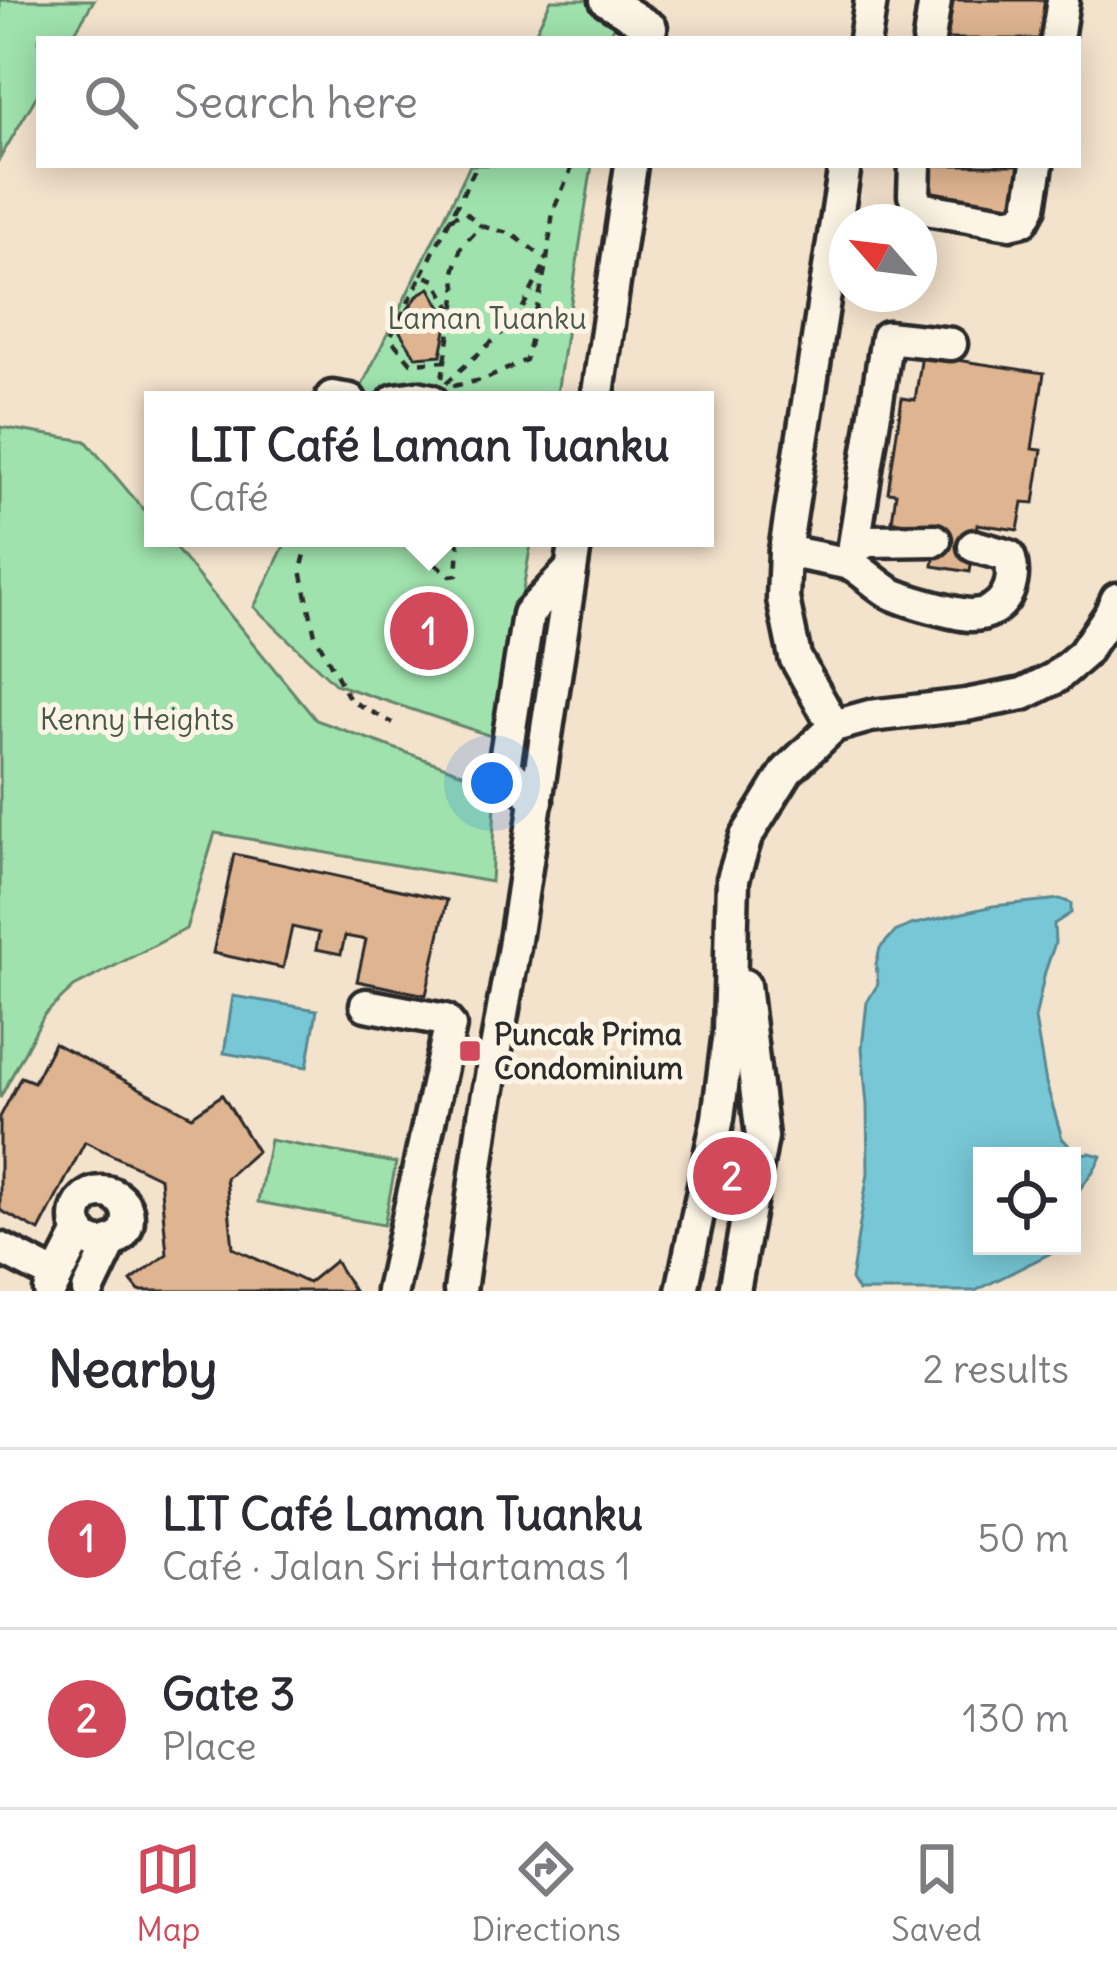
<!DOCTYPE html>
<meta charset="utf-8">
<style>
:root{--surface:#fff;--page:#f2f2f3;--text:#2b2b33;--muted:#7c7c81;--line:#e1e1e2;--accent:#d1495b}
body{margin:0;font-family:Delius,sans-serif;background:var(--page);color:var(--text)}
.controls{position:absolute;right:36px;bottom:36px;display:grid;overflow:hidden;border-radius:0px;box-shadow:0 6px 30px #0003}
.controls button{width:108px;height:108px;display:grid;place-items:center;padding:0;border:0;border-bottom:3px solid var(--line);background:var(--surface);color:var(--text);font:60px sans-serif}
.compass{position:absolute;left:829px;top:204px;width:108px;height:108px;border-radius:50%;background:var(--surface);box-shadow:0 6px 30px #0003;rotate:298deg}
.you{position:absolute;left:492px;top:783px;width:42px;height:42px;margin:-30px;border:9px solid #fff;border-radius:50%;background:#1a73e8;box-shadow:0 0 0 18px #1a73e833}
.badge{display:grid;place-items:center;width:78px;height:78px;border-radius:50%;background:var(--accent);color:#fff;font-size:39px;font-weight:700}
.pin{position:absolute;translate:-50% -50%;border:6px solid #fff;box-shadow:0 3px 12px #0006}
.popup{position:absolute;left:144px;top:391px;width:570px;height:156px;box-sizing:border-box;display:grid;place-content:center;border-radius:0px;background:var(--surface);filter:drop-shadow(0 3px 9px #0005);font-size:39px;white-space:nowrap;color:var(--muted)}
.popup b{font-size:45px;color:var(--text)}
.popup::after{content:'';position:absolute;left:50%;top:100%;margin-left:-24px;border:24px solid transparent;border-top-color:var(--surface)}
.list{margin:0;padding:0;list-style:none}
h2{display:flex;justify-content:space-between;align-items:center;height:156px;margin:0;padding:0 48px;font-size:51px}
h2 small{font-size:39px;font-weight:400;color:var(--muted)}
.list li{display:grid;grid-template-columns:78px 1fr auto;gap:36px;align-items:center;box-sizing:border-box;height:180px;padding:0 48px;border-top:3px solid var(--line)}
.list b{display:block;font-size:45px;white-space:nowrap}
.list p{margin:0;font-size:39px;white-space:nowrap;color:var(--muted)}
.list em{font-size:39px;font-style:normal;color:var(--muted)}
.icon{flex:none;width:66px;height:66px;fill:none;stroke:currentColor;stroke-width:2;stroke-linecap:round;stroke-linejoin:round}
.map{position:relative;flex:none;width:1117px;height:1291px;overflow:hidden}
.search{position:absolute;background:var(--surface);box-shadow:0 6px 30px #0003;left:36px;right:36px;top:36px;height:132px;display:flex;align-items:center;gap:30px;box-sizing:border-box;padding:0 42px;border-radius:0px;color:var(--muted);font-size:45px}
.sheet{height:516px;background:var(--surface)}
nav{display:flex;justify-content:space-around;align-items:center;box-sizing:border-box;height:168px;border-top:3px solid var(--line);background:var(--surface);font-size:33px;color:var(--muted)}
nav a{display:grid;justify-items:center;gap:6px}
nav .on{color:var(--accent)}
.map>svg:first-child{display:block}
.green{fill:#9fe2ad;stroke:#65866c;stroke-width:3}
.water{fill:#78c7d6;stroke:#598992;stroke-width:3}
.building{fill:#dfb490;stroke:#2b2b2b;stroke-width:3}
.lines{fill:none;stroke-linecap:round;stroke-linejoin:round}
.minor-casing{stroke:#2b2b2b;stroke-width:39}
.path{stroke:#2b2b2b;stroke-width:4.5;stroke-dasharray:9 9;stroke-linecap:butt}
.minor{stroke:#fcf5e5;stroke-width:30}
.poi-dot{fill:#d1495b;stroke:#fcf5e5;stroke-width:4.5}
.labels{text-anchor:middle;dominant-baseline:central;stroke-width:10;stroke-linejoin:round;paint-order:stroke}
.park-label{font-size:30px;fill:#48594c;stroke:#fcf5e5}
.poi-label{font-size:30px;font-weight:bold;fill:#2b2b2b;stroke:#fcf5e5;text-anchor:start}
</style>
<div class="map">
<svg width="1117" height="1291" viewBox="0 0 1117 1291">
<rect width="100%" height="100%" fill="#f3e2cc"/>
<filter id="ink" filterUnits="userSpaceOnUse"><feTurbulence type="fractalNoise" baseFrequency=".00833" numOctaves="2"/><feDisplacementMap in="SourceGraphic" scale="24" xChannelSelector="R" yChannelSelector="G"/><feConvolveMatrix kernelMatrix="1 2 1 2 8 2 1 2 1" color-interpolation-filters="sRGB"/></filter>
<g filter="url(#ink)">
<g class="green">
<path d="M0 0H94L71 39H39V92L0 158Z"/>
<path d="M551 0H617L611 39H532Z"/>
<path d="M470 165H592L556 400H355Z"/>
<path d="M0 427 86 441 153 521V538H167L316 720 496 785 491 882 215 833 186 929 74 987 44 1015 0 1098Z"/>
<path d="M288 538H532L497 738 335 684 254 607Z"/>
<path d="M270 1140 396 1163 384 1225 258 1202Z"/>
</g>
<g class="water">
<path d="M1060 899 1071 903V913L1054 924 1055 943 1045 972 1035 1019 1046 1083 1062 1138 1077 1154 1090 1153 1101 1156C1095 1173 1081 1185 1072 1201V1156H982V1246H1056L1055 1251 975 1291H858L851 1280 868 1173 867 1105 862 1048 867 1002 878 984 876 964 880 948 895 932 911 925 993 906Z"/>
<path d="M233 996 317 1010 307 1067 224 1053Z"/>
</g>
<g class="building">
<path d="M953 0H1045L1040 39H947Z"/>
<path d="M929 165H1022L1015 208 925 196Z"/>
<path d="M430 288 448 320 441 355 416 357 400 332 405 313 419 294Z"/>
<path d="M922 355 1044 373 1032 449 1042 450 1034 503 1023 502 1018 530 977 524 970 572 933 566 938 527 892 521 896 493 888 492 902 398 915 400Z"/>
<circle cx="429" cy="639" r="34"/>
<path d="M234 854 447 900 426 995 357 981 366 940 345 936 341 954 316 949 319 933 292 927 283 968 213 953Z"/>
<path d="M54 1043 192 1116 222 1095 257 1151 226 1178 233 1248 308 1283 335 1261 354 1291H139L131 1281 167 1254 160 1178 85 1142 39 1231 0 1210V1117L21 1077 34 1082Z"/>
<path d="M724 1144 752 1149 740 1208 712 1202Z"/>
</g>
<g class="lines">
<g class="minor-casing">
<g id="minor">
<path d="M606 0 651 28"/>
<path d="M865 39 871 0"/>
<path d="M929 39 935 0"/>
<path d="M1057 39 1063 0"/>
<path d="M915 165 914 195 920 208 1010 223 1023 220 1030 207 1037 165"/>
<path d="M332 397 350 400"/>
<path d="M395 400 417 397 431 400"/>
<path d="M597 400 631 165"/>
<path d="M854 548 868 541 935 540"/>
<path d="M785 551 851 564 887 337 951 344"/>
<path d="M851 564C864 572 876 584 889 592 903 600 954 614 970 615 1003 616 1019 584 1009 556L974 546"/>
<path d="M834 726 795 657 783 599 785 551 845 165"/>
<path d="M537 801 504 767 528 614 571 569"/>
<path d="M366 1005 445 1020 450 1026 392 1291"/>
<circle cx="102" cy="1218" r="26"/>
<path d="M0 1248 57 1277"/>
<path d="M50 1291 80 1232"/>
<path d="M88 1291 112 1241"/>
<path d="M460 1291 484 1116 514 947 576 538"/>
<path d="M682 1291 718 1118 729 1032 733 879 746 837 787 771 834 726 870 716 966 705 1023 694 1055 678 1083 654 1109 616 1117 599"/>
<path d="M734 1291 762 1137 744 985"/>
</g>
</g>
<g class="path">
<path d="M450 219 464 211 481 226"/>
<path d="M422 275 477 165"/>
<path d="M447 361 411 363 390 338 422 275 435 280 451 308"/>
<path d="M442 378 457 292 454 272 461 247 481 226 512 234 547 260"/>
<path d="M446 383 517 319 547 260"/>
<path d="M453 386 486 379 526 360 547 260 553 211 573 165"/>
<path d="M309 538 301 570 315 635 350 700 393 723"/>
<path d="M410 538 419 550 450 576 457 575 459 546 454 538"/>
</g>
<use href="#minor" class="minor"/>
</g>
</g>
<rect class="poi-dot" x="458" y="1039" width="24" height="24" rx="6"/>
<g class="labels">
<g class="park-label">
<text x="487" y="318">Laman Tuanku</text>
<text x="137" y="719">Kenny Heights</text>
</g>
<g class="poi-label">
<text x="494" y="1034">Puncak Prima<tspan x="494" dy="34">Condominium</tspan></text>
</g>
</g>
</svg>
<div class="controls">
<button><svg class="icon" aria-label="locate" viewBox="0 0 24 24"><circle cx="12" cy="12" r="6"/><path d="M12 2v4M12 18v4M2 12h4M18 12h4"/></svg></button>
</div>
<svg class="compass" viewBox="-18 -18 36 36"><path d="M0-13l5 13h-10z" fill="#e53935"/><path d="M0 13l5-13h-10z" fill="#7c7c81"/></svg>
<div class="you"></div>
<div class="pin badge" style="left:429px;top:631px">1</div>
<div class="popup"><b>LIT Café Laman Tuanku</b>Café</div>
<div class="pin badge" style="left:732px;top:1176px">2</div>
<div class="search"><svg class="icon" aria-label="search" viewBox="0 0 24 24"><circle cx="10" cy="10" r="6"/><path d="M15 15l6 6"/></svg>Search here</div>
</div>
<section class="sheet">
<h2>Nearby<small>2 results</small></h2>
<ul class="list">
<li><span class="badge">1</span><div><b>LIT Café Laman Tuanku</b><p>Café · Jalan Sri Hartamas 1</p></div><em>50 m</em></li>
<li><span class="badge">2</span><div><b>Gate 3</b><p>Place</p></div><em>130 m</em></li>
</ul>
</section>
<nav>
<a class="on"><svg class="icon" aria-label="map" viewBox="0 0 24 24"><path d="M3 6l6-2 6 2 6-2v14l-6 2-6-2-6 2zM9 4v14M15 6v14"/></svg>Map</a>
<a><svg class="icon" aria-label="directions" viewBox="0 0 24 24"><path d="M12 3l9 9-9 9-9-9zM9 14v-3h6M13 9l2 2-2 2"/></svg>Directions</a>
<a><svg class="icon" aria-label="saved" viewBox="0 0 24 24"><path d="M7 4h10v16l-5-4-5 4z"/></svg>Saved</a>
</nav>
